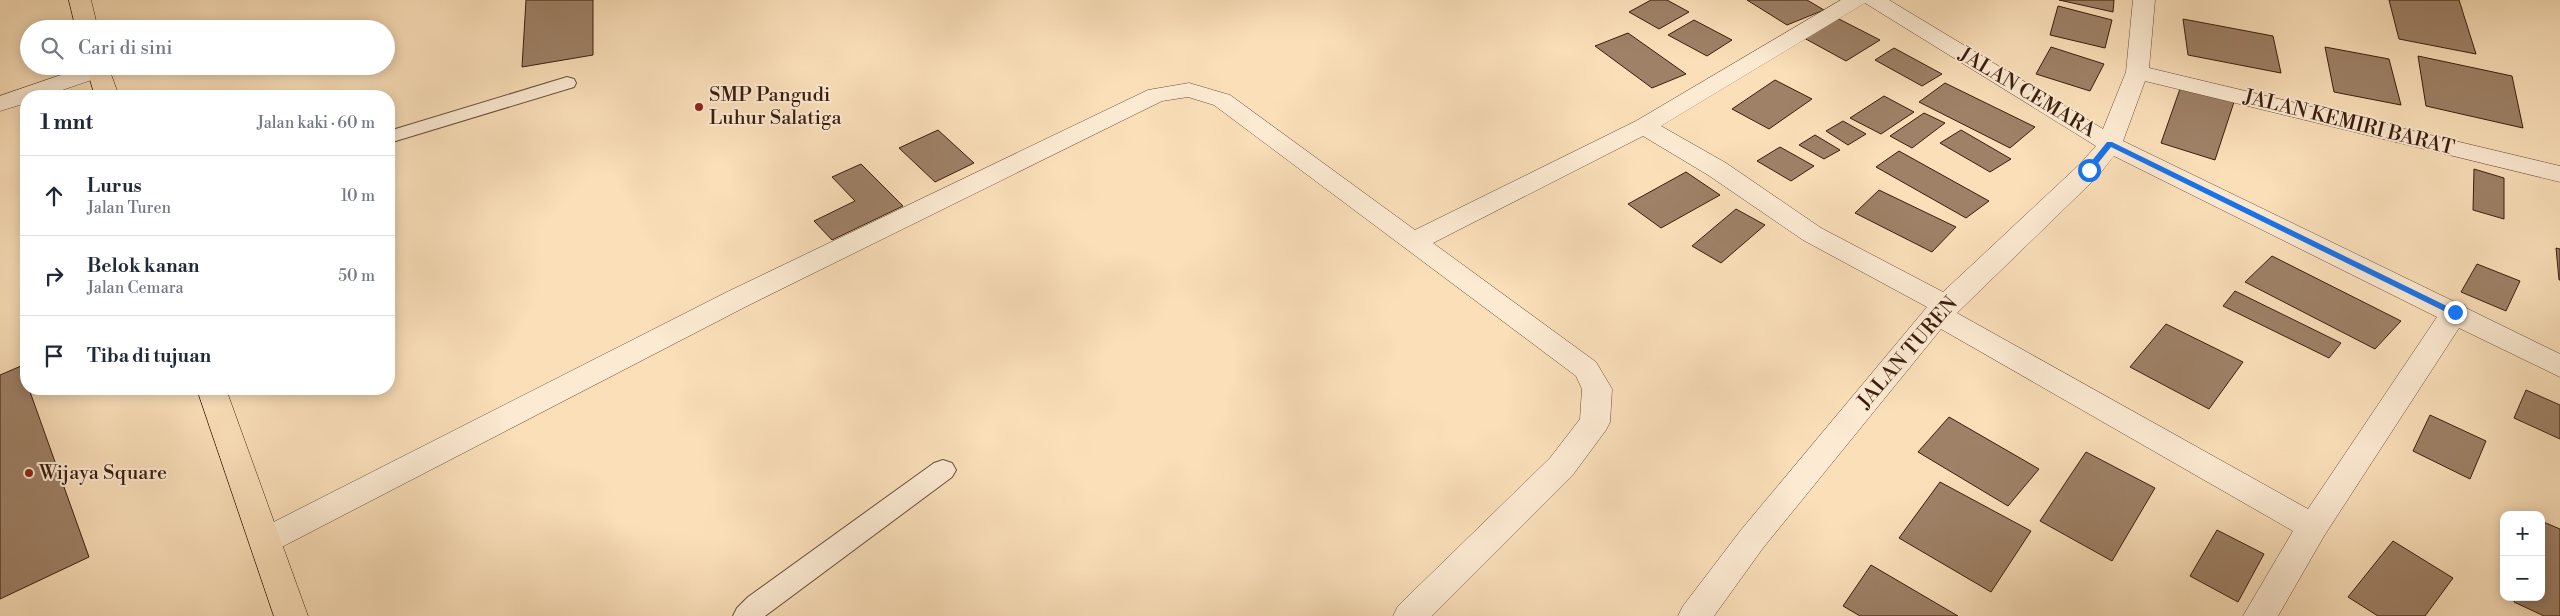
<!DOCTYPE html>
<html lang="id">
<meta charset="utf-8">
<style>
:root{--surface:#fff;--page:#f6f6f7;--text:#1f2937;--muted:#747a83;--line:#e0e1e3}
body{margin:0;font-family:"Libre Bodoni",serif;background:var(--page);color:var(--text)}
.controls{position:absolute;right:15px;bottom:15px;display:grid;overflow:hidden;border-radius:10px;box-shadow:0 2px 12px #0003}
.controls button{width:45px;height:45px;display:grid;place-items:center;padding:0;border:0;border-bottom:1px solid var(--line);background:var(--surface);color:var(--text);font:25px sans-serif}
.stop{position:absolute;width:15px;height:15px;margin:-11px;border:4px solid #1a73e8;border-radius:50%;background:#fff}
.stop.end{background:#1a73e8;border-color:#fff;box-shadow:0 1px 5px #0008}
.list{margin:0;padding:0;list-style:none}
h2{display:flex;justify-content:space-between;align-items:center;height:65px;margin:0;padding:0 20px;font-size:21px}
h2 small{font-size:16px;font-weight:400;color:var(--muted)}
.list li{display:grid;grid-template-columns:32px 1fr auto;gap:15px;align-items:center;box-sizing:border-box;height:80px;padding:0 20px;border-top:1px solid var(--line)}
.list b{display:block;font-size:19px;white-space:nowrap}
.list p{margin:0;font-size:16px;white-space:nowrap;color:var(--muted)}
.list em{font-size:16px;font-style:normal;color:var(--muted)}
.icon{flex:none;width:28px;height:28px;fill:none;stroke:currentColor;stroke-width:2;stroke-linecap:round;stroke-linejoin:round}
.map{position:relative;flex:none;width:2560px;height:616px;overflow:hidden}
.search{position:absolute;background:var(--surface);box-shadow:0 2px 12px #0003;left:20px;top:20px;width:375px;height:55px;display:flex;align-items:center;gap:12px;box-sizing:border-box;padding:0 18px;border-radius:28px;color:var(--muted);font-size:19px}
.panel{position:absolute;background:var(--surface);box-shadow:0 2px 12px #0003;left:20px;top:90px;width:375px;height:305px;border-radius:20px}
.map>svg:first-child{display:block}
.building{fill:#9e8167;stroke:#3b1c0e}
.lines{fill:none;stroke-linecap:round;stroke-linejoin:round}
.service-casing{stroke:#6b4d39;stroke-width:2}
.minor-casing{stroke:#6b4d39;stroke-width:1}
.primary-casing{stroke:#3b1c0e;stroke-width:1}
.service{fill:#fcead2;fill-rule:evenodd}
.minor{fill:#fcead2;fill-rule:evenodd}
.primary{fill:#fadfb9;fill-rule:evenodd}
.route{fill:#1a73e8}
.poi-dot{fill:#8f2418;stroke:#fcead2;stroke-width:2}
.labels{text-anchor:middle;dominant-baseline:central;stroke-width:4;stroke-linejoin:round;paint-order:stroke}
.street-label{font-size:20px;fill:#3b1c0e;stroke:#fcead2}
.poi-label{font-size:20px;fill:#3b1c0e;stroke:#fcead2;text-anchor:start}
</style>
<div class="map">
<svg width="2560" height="616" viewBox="0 0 2560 616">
<rect width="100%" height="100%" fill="#fadfb9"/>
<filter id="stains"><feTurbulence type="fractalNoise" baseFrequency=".004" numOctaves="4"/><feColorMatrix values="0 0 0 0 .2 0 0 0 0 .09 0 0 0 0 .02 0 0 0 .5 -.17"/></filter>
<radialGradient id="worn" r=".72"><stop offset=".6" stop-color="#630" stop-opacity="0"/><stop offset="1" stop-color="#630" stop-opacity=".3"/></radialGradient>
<g class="building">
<path d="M526 0H593V55L522 67Z"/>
<path d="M1651 0H1667L1689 12 1659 29 1629 12Z"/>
<path d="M1747 0H1807L1824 10 1787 25Z"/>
<path d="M2059 0H2114L2113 12Z"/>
<path d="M2389 0H2459L2476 54 2399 39Z"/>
<path d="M2058 6 2112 20 2105 48 2050 35Z"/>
<path d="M1837 18 1880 40 1846 61 1804 38Z"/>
<path d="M2183 19 2273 36 2281 73 2188 55Z"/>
<path d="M1694 20 1732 40 1707 56 1668 35Z"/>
<path d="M1628 33 1686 74 1652 88 1595 46Z"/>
<path d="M2051 47 2104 64 2090 91 2036 74Z"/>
<path d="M2325 47 2389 59 2401 105 2334 92Z"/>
<path d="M1894 48 1942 74 1922 86 1875 60Z"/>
<path d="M2418 56 2512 76 2523 128 2426 106Z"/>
<path d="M1775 80 1812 99 1769 129 1732 109Z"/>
<path d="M1945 83 2035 127 2010 148 1919 102Z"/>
<path d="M2181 86 2234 102 2215 160 2161 143Z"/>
<path d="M1884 96 1914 112 1881 134 1850 118Z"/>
<path d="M1924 113 1945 123 1912 148 1890 136Z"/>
<path d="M1843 121 1866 134 1848 145 1826 131Z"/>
<path d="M938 130 974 163 935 182 899 148Z"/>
<path d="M1961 130 2011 159 1990 172 1940 143Z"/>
<path d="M1815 135 1840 150 1824 159 1799 145Z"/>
<path d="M1780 147 1814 166 1791 181 1757 161Z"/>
<path d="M1899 151 1989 201 1966 218 1876 167Z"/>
<path d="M861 164 903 206 832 240 814 221 855 201 832 177Z"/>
<path d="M2474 169 2504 178V219L2473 210Z"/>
<path d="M1686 172 1720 195 1661 228 1628 204Z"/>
<path d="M1879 190 1956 227 1932 252 1855 213Z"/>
<path d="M1736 209 1765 225 1721 263 1692 246Z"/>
<path d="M2556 248 2560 249V280H2559Z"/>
<path d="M2272 256 2401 321 2375 349 2245 282Z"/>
<path d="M2477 264 2520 281 2506 311 2461 292Z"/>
<path d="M2235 291 2341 343 2329 358 2223 306Z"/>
<path d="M2166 324 2243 362 2209 409 2130 367Z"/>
<path d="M21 366 26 389H29L89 557 0 599V375Z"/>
<path d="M2526 390 2560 405V439L2514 418Z"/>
<path d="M2430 415 2486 441 2470 479 2413 451Z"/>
<path d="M1949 417 2039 469 2008 506 1918 452Z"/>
<path d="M2086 452 2155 488 2112 561 2040 521Z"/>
<path d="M1940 482 2031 531 1991 592 1899 538Z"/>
<path d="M2541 521 2560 529V616H2544L2514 602 2515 597H2541Z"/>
<path d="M2217 530 2264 554 2238 602 2190 576Z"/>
<path d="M2393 541 2453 578 2425 616H2378L2348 597Z"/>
<path d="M1871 565 1958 616H1860L1843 606Z"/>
</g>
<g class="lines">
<g class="service-casing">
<g id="service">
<path d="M567 77 574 79 576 83 574 87 389 143V131Z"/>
<path d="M943 460 952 463 956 470 952 477 765 616H733L737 608 748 597 934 463Z"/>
</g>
</g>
<g class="minor-casing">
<g id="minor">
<path d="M1841 0H1889L2103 129 2126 72 2133 0H2155L2149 68 2560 166V182L2145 81 2123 141 2455 302 2465 305 2466 308 2560 354V377L2459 328 2324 536 2278 616H2243L2293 531 1941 329 1763 548 1714 616H1678L1683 606 1741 530 1927 307 1803 240 1708 175 1643 136 1433 243 1596 362 1612 389 1610 422 1606 430 1572 476 1432 616H1393L1398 606 1550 458 1580 419 1582 389 1576 376 1214 105 1188 97 1162 101 747 306 276 550 265 554 254 550 249 541 254 532 727 292 1148 90 1189 83 1230 95 1415 230 1636 121ZM1865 3 2096 146 2080 164 1943 292 1821 228 1726 163 1661 126ZM2114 156 2437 317 2308 509 1957 313 2098 176Z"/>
<path d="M87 66H107L109 70 106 75 45 96H26V103L0 111V96Z"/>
</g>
</g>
<g class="primary-casing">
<g id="primary">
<path d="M69 0H91L98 29H76Z"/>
<path d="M86 66H108L119 96H95Z"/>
<path d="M197 389H226L308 616H274Z"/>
</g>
</g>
<use href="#service" class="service"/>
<use href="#minor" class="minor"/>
<use href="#primary" class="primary"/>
</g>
<path class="route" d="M2107 142H2112L2459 312 2452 315 2111 147 2091 172H2086V168Z"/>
<g class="poi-dot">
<circle cx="699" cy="107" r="5"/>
<circle cx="29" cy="473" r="5"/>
</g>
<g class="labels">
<g class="street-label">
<text transform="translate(2027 93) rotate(31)">JALAN CEMARA</text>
<text transform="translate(2349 123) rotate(14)">JALAN KEMIRI BARAT</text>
<text transform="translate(1908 353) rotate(-49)">JALAN TUREN</text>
</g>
<g class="poi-label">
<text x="709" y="95">SMP Pangudi<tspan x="709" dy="23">Luhur Salatiga</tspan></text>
<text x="39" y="473">Wijaya Square</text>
</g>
</g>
<rect width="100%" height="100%" filter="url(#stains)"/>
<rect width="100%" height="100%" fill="url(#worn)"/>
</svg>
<div class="controls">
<button>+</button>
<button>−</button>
</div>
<div class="stop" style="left:2089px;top:170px"></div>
<div class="stop end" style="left:2455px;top:312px"></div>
<div class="search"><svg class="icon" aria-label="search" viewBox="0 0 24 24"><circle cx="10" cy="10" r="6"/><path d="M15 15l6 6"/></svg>Cari di sini</div>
<section class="panel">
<h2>1 mnt<small>Jalan kaki · 60 m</small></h2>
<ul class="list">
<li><svg class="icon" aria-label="ahead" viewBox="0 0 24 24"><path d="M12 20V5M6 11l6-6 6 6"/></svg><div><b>Lurus</b><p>Jalan Turen</p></div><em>10 m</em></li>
<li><svg class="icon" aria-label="right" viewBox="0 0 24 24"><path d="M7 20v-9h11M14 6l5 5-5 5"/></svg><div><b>Belok kanan</b><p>Jalan Cemara</p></div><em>50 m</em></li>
<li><svg class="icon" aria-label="arrive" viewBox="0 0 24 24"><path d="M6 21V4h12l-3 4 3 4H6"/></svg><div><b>Tiba di tujuan</b></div></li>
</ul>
</section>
</div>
